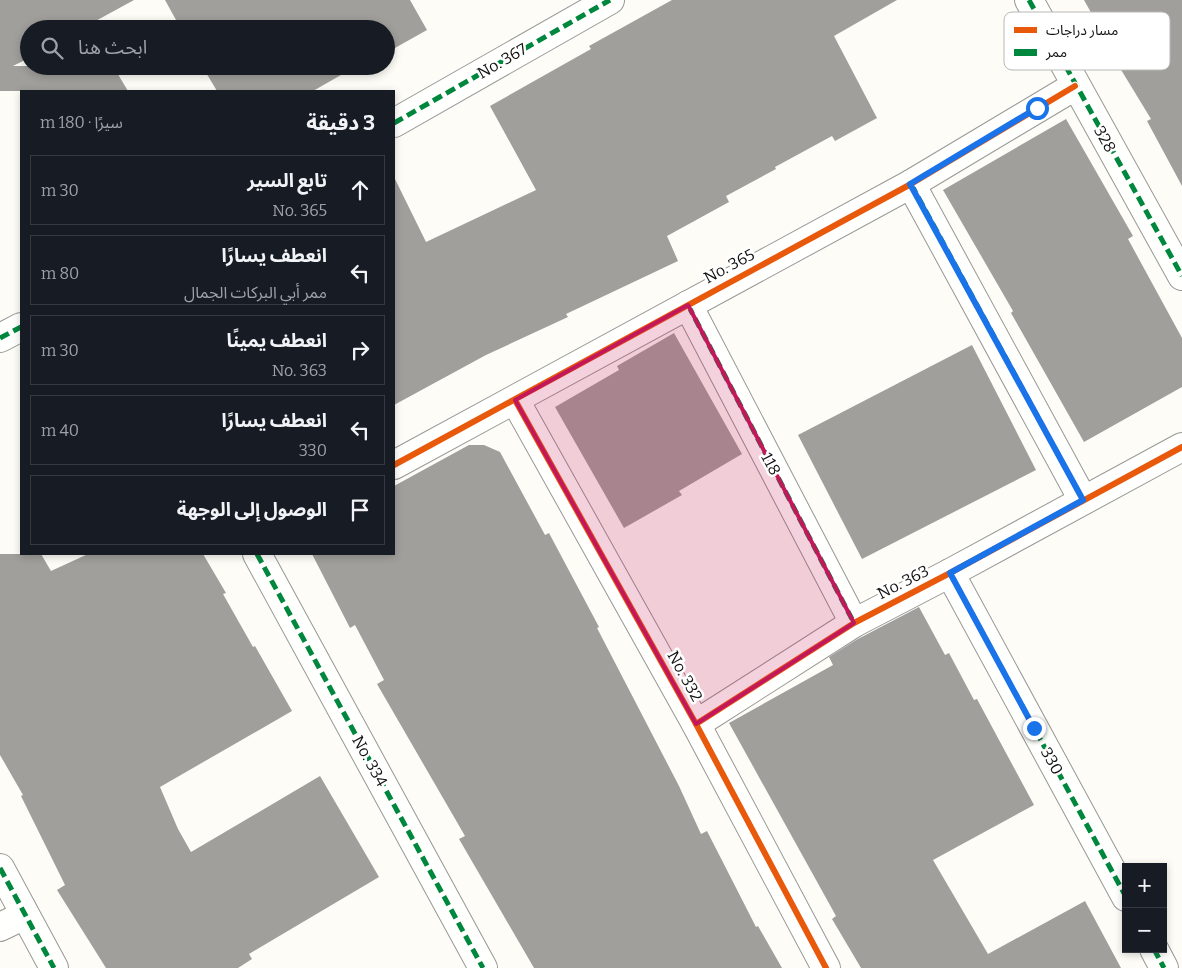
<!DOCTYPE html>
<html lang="ar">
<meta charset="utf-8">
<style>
:root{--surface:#171b24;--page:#242831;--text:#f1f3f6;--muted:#9ea1a6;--line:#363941}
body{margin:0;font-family:Bitter,"Noto Sans Arabic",serif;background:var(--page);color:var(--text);direction:rtl}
.controls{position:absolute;right:15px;bottom:15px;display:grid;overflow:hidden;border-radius:0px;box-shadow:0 2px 8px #0003}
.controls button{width:45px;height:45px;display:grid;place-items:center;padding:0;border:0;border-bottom:1px solid var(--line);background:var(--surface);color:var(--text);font:25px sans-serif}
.stop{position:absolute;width:15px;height:15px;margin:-11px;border:4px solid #1a73e8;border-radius:50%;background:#fff}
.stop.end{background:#1a73e8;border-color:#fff;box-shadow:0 1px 5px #0008}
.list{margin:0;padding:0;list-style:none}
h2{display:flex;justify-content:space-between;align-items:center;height:65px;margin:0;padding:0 20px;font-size:21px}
h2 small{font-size:16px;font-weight:400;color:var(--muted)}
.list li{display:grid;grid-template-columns:32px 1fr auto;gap:15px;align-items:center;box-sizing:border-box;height:70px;margin:0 10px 10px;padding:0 10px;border:1px solid var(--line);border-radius:0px}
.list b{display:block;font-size:19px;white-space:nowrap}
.list p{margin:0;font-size:16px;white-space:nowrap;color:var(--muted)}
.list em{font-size:16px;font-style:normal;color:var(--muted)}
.icon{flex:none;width:28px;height:28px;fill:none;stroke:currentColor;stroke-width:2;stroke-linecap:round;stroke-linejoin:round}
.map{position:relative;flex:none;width:1182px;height:968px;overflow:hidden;direction:ltr}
.search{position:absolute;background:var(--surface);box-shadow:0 2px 8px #0003;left:20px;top:20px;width:375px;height:55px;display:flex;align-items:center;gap:12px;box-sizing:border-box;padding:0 18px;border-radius:28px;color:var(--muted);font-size:19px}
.panel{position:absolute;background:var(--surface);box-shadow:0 2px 8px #0003;left:20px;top:90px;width:375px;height:465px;border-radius:0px;direction:rtl}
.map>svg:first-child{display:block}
.building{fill:#a19f9c}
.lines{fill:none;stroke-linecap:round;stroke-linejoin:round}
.minor-casing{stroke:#979795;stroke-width:30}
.minor{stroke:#fffffe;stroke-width:28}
.quiet{stroke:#00873e;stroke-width:5;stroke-dasharray:10 5;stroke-linecap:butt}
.cycleway-casing{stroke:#fff;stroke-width:9}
.cycleway{stroke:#e8590c;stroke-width:6}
.route{stroke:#1a73e8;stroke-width:6}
.marked{fill:#c2185b;fill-opacity:0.2;stroke:#c2185b;stroke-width:4;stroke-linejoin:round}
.labels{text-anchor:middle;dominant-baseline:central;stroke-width:5;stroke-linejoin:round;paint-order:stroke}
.street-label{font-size:16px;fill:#111;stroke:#fff}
.key{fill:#fff;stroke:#b8b8b8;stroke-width:1}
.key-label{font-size:14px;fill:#111}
</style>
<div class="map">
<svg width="1182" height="968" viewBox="0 0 1182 968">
<rect width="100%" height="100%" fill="#fdfcf7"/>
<g class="building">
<path d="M0 0H134L81 29H29V58L13 66H113L128 91H0Z"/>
<path d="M165 0H410L427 30 386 53V29H181Z"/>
<path d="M672 0H897L834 36 877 118 835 141 832 136 775 167 776 169 726 196 729 202 667 236 678 261 566 314 568 317 486 355 394 405V177L426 242 536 190 490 106 591 49 589 46Z"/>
<path d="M1084 0H1182V186L1147 121 1151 119 1095 27 1098 25Z"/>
<path d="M202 66H363L355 67 313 91H217Z"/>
<path d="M1066 119 1133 236 1128 239 1182 338V387L1084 442 1011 313 1013 311 943 190Z"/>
<path d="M674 333 742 454 679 491 682 495 624 528 555 407 619 370 617 366Z"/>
<path d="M972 345 1036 470 862 559 798 435Z"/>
<path d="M469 445H484L500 452 545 535 549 533 599 627 597 628 679 786 701 834 707 831 756 927 758 926 782 968H534L459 839 465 836 377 684 384 680 355 625 350 628 312 554H394V486Z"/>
<path d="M0 554H41L51 571 88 554H203L226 593 223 594 253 647 255 646 292 711 160 787 178 829 191 852 320 776 379 877 249 954 252 959 238 968H106L57 890 65 885 21 796 23 795 0 755Z"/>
<path d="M919 607 945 655 949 653 974 700 977 699 1034 805 933 860 988 954 1085 901 1121 968H861L832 919 836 916 729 723 833 665 829 657 856 640Z"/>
</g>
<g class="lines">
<g class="minor-casing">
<g id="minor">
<path d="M1029 0 1182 276"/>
<path d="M394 123 610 0"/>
<path d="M911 184 1083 500"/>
<path d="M688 305 854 623"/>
<path d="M0 338 21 327"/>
<path d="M515 400 696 724 826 968"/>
<path d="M394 465 911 184 1075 86"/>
<path d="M257 554 483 968"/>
<path d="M950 573 1126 897"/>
<path d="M696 724 854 623 950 573 1182 447"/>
<path d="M0 868 54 968"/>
<path d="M0 927 25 915"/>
<path d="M1154 949 1164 968"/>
</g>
</g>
<use href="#minor" class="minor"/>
<g class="quiet">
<path d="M1029 0 1182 276"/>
<path d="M394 123 610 0"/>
<path d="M911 184 1083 500"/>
<path d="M688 305 854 623"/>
<path d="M0 338 21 327"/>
<path d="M257 554 483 968"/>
<path d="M950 573 1126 897"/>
<path d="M0 868 54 968"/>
<path d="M1154 949 1164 968"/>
</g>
<g class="cycleway-casing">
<g id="cycleway">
<path d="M515 400 696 724 826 968"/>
<path d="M394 465 911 184 1075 86"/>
<path d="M696 724 854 623 950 573 1182 447"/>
</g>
</g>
<use href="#cycleway" class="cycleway"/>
</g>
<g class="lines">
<path class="route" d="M1034 728 950 573 1083 500 910 184 1037 108"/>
</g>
<path class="marked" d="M688 305 854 623 696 724 515 400Z"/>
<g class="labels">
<g class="street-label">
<text transform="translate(502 61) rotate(-30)">No. 367</text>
<text transform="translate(1105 139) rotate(61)">328</text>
<text transform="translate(729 266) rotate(-28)">No. 365</text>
<text transform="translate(771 464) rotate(62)">118</text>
<text transform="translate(903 582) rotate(-27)">No. 363</text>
<text transform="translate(685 676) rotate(61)">No. 332</text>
<text transform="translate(370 761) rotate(61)">No. 334</text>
<text transform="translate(1052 761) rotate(61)">330</text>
</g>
</g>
<rect x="1004" y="12" width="166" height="58" rx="8" class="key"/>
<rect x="1014" y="27" width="23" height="6" fill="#e8590c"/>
<rect x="1014" y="49" width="23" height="7" fill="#00873e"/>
<g class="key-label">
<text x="1046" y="35">مسار دراجات</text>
<text x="1046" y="57">ممر</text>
</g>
</svg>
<div class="controls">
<button>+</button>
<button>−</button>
</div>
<div class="stop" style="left:1037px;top:108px"></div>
<div class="stop end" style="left:1034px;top:728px"></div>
<div class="search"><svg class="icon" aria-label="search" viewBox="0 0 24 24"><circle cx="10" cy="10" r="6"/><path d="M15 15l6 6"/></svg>ابحث هنا</div>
<section class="panel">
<h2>3 دقيقة<small>سيرًا · 180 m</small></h2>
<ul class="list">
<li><svg class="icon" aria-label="ahead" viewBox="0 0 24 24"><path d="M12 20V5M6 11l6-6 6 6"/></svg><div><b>تابع السير</b><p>No. 365</p></div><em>30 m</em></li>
<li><svg class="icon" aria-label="left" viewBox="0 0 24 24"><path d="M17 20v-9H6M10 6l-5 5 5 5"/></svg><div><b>انعطف يسارًا</b><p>ممر أبي البركات الجمال</p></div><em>80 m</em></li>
<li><svg class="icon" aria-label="right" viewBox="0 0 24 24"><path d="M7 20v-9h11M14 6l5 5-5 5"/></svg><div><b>انعطف يمينًا</b><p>No. 363</p></div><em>30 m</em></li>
<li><svg class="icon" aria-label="left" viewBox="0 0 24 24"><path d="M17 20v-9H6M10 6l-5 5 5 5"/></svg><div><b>انعطف يسارًا</b><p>330</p></div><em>40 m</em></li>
<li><svg class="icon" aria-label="arrive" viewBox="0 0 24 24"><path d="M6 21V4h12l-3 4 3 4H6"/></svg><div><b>الوصول إلى الوجهة</b></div></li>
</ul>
</section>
</div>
